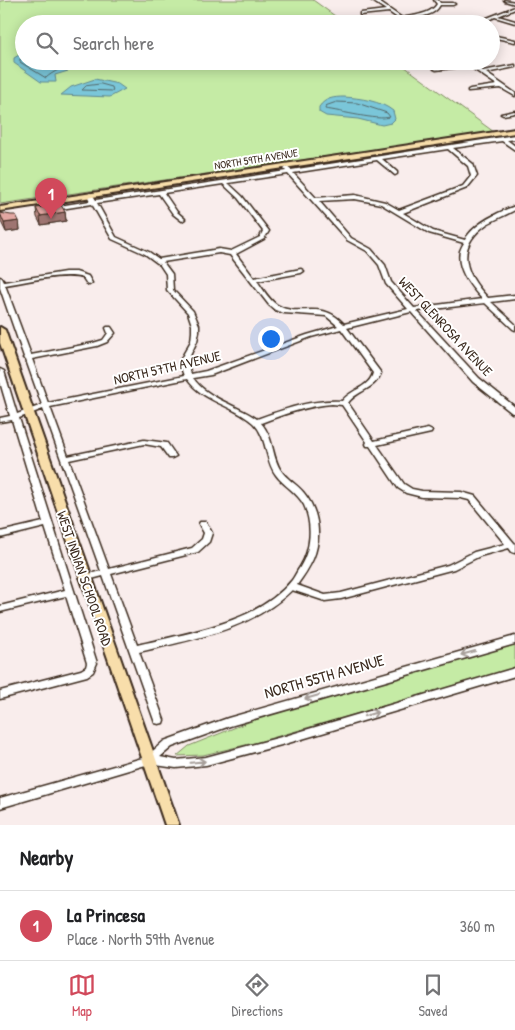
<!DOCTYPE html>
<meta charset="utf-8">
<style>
:root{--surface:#fff;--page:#f6f6f6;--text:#202124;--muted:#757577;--line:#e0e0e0;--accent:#d1495b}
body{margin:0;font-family:"Patrick Hand",sans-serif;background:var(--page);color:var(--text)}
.you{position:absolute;left:270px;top:338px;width:18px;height:18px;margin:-12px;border:4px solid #fff;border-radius:50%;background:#1a73e8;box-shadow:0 0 0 8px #1a73e833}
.badge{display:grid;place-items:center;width:32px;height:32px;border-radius:50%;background:var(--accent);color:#fff;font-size:16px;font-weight:700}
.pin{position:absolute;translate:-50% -41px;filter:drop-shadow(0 1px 2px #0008)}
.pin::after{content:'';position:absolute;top:26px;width:18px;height:15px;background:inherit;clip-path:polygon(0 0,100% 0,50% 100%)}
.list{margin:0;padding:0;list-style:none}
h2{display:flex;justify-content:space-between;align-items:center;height:65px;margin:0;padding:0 20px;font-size:21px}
h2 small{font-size:16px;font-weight:400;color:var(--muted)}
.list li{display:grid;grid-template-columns:32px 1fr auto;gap:15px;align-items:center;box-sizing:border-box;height:70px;padding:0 20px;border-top:1px solid var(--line)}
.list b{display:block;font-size:19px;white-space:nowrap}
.list p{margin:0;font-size:16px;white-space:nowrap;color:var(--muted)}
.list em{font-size:16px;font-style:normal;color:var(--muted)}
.icon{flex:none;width:28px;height:28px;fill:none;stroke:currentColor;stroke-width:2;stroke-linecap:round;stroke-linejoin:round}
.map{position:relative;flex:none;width:515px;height:825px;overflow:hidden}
.search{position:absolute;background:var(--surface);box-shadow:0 2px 12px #0003;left:15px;right:15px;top:15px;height:55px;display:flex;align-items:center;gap:12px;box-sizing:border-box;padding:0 18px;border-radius:28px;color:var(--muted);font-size:19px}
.sheet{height:135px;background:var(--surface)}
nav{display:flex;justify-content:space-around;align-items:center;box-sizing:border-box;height:70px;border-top:1px solid var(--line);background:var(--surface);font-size:14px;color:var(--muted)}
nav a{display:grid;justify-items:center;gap:2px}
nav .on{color:var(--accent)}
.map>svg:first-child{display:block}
.green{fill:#c5eba5;stroke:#808a62}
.water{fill:#7ac6d9;stroke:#61888e}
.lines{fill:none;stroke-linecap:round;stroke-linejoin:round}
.shore{stroke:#546869;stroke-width:1}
.minor-casing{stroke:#3b2a1e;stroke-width:3}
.major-casing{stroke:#3b2a1e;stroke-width:4}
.minor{fill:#fff;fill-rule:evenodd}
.major{fill:#f8deab;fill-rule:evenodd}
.wall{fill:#c2908b;stroke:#3b2a1e}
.shaded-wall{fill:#9e7571;stroke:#3b2a1e}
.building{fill:#e2a7a2;stroke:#3b2a1e}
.oneway{stroke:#a79f9a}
.labels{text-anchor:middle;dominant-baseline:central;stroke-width:4;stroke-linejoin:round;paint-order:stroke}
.far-street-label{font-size:11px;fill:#3b2a1e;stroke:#fff}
.street-label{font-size:14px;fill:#3b2a1e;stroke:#fff}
.near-street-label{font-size:16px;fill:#3b2a1e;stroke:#fff}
</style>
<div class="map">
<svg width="515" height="825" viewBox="0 0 515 825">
<rect width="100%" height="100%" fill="#f9edec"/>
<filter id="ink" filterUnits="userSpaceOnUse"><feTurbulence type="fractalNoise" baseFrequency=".02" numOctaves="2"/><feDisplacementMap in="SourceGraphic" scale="10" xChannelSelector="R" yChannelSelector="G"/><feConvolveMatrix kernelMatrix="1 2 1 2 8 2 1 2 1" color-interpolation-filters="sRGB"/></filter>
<g filter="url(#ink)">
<g class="green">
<path d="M13 0H313L346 24H24V61H397L494 132 0 204V1Z"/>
<path d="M515 644V668L258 742 203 755 177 756 189 746 266 715Z"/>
</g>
<g class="water">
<path d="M24 52V61H76L68 71 55 75 56 82H41L14 63V58Z"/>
<path d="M95 79 118 84 125 89 110 97 61 95 71 87Z"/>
<path d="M344 97C360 98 381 101 393 111L395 119 391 123 382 125 358 119 326 116 319 112V107C325 98 334 97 344 97Z"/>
</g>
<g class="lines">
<g class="shore">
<path d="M24 57 20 59V62L46 78C53 71 64 69 69 61"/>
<path d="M101 84 112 87 113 91 82 90 86 86Z"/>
<path d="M337 102 357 103 387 113 390 117C377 121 341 111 325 109L326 106Z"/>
</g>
<g class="minor-casing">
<g id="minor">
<path d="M371 0H376L402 18C414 15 430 15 437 4L434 0H438L440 3H453L455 4 453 5H440C434 17 417 17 405 19L411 24H406L389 12 360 15V13H361L386 10Z"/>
<path d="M504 0 515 2V4L505 1Z"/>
<path d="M515 7V9L498 16 515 21V23L495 17 478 24H472Z"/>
<path d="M491 35 515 40V42L491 37Z"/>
<path d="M463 61H468L483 71 515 65V67L486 73 515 93V96L501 88 468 91V90L470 89 497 85 469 66 436 70 434 69 465 63Z"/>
<path d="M515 111V113L503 115 501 114Z"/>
<path d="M515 135V139L507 140 515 146V150L502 141 453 148 473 164 477 176 476 177 467 188 403 213 433 231 465 240C473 224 499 212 515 206V210C506 215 496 219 487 224 454 247 465 274 488 298L515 295V299L491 302 515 324V330L513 329 485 303 417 311 479 378 515 407V413H512L473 382 411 312 347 328 381 373C375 390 357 390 348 403L374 441 428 429 432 431 431 433 377 445 404 484 412 489 422 491 461 492 475 496 515 544V553L512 552 509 548 480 556 454 569 341 599 325 601 292 590C251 630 193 639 139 652L164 720 163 723 159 724 155 723 154 720 103 576 84 581 81 580 80 578 81 576 101 571 43 409 19 418 97 663 93 672 87 676 0 699V691L81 670 86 667 87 663 66 596 0 612V606L65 590 45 527 0 538V532L43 522 12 420 0 422V418L10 416 0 382V369L4 371 17 414 42 405 26 360 23 358 24 357 0 288V277L2 278 4 282 65 272H76L88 276 92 283 89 285 87 284 83 278C63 272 28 282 5 285L31 355 93 343 103 340 108 333 106 328 107 327H111L115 333 107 342 97 346 32 359 48 403 184 376 179 362 191 341 192 332V325L188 313 167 290 166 274 160 265 145 254 112 239 92 204 61 209 59 208V206L90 201 87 195 90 193 92 194 96 200 286 171 284 169 287 167 291 170ZM448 149 468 166 471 176 463 186 399 210 385 202 355 195 316 198 293 173 377 160 395 175 397 174V172L382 159ZM288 174 347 240 367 251 379 265 386 284 408 309 344 324C320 298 300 319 277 305 269 300 263 289 257 281L301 273 304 271 301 269 254 278 236 254 264 239 269 231 242 196 228 183ZM223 184 238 198 263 231 260 237 231 251 219 249 159 259 149 252 116 237 97 203 159 194 173 214 182 221 185 219 177 212 164 193ZM355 199 381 204 429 233 464 243C462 246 461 248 460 251 456 269 471 287 482 299L414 308 391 282 385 265 371 249 351 238 319 201ZM219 253 230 255 269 305 275 310 284 313 326 316 338 326 307 335 206 371 191 374 187 362 197 341 199 332V325L193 311 173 290 172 274 163 262ZM341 329 373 373C369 388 351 389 342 401 312 399 285 409 257 419 237 405 208 399 193 378L211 375 311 337ZM187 379C203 402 233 405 253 423 268 437 264 459 276 475 284 486 297 492 304 505 313 525 311 549 300 567 297 571 295 576 292 580 258 623 187 633 137 645L111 574 198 552 209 542 212 533 206 522H200L199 524 204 533 202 539 192 548 109 569 69 460 144 444 161 447 169 458H172L176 456 167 443 144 440 68 456 50 407ZM332 404 342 405 367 442 366 444 367 446H370L398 488 406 493 422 497 461 498 469 500 505 544 474 552 448 565 341 593 325 595 297 585C303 577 309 568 313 559 322 538 319 511 304 493 297 484 286 479 280 469 271 453 274 438 261 423 284 414 307 406 332 404Z"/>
<path d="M515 636V644L230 726 172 747 160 757 176 760 206 757 285 736 515 668V676L285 744 206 765 176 768 149 764 0 808V798L146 757 164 741 228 718Z"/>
</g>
</g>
<g class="major-casing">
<g id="major">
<path d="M515 129V133L0 211V207Z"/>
<path d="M0 327 5 330 179 825H165L0 343Z"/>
</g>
</g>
<use href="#minor" class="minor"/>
<use href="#major" class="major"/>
</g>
<g class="wall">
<path d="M36 208 65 212 66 221 41 225 37 217Z"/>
<path d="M0 213 19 221 20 230 6 232 1 222Z"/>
</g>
<g class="shaded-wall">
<path d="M65 212 66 221 41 225 40 216Z"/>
<path d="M19 221 20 230 6 232 4 223Z"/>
</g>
<g class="building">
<path d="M61 205 65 212 40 216 36 208Z"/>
<path d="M0 213 11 215H16L19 221 4 223Z"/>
</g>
<defs><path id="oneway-shaft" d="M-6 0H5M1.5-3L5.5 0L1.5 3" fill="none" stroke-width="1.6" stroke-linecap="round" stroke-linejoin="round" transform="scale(1.25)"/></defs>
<g class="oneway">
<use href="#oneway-shaft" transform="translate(468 653) rotate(164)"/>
<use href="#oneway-shaft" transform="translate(312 697) rotate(164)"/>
<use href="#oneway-shaft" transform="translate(371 714) rotate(-17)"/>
<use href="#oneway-shaft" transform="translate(198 762) rotate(-6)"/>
</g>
</g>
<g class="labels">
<g class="far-street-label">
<text transform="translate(256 159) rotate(-9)">NORTH 59TH AVENUE</text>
</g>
<g class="street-label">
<text transform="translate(446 326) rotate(47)">WEST GLENROSA AVENUE</text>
<text transform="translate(167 367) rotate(-13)">NORTH 57TH AVENUE</text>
<text transform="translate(85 578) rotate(71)">WEST INDIAN SCHOOL ROAD</text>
</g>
<g class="near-street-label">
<text transform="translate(324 676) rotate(-16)">NORTH 55TH AVENUE</text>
</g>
</g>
</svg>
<div class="you"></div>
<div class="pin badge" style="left:51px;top:219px">1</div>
<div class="search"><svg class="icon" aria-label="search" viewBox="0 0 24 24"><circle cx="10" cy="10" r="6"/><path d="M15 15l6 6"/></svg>Search here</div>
</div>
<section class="sheet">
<h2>Nearby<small></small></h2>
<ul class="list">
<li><span class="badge">1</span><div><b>La Princesa</b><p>Place · North 59th Avenue</p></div><em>360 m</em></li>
</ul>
</section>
<nav>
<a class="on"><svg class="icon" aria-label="map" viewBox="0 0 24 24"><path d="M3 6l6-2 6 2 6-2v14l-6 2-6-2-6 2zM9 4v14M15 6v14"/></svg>Map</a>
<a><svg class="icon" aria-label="directions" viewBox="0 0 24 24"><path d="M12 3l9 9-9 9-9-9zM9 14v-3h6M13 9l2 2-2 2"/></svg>Directions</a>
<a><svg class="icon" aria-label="saved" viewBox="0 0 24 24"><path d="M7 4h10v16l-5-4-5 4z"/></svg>Saved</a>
</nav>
